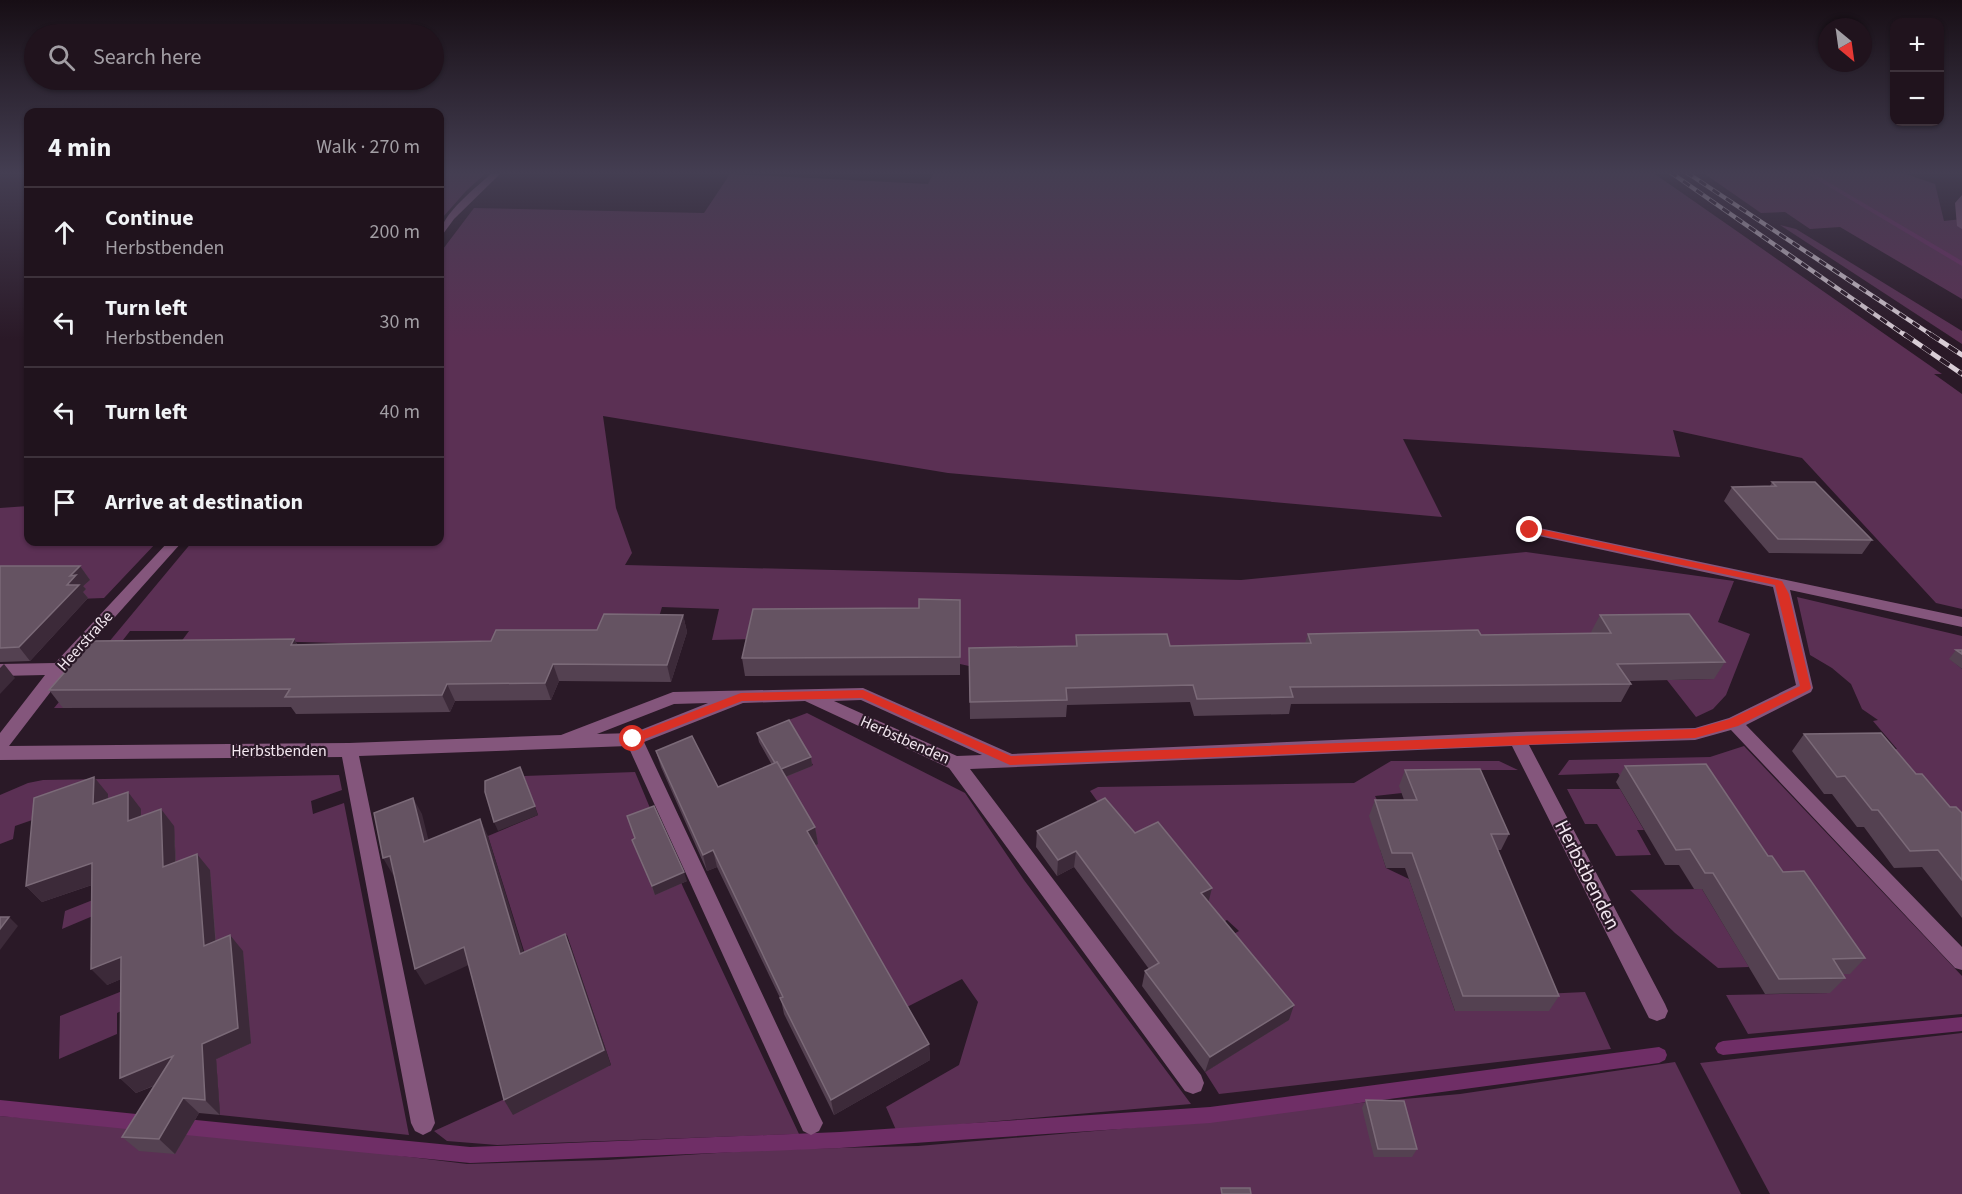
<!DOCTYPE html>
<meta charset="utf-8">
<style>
:root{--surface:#20131d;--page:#281c26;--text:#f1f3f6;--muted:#a29ea4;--line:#3d323b}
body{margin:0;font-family:"Source Sans 3",sans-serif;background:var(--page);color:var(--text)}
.controls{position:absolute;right:18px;top:18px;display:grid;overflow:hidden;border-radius:12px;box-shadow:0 2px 4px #0004}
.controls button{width:54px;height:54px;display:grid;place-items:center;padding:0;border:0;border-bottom:2px solid var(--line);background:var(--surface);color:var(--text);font:30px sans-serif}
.compass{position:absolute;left:1818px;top:18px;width:54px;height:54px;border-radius:50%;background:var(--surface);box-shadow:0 2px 4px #0004;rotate:151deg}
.stop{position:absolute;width:18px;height:18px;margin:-14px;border:4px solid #d93025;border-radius:50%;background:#fff}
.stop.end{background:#d93025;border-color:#fff;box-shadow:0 2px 6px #0008}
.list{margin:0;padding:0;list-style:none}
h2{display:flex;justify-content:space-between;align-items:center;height:78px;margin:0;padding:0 24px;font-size:26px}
h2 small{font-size:20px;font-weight:400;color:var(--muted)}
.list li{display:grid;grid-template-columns:39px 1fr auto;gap:18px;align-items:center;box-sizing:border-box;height:90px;padding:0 24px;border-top:2px solid var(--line)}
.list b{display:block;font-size:22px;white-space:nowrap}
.list p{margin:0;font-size:20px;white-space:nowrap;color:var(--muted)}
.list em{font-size:20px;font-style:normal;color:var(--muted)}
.icon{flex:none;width:33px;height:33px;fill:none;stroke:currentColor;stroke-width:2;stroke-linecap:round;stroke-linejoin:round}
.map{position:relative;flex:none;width:1962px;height:1194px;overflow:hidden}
.search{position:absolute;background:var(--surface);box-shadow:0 2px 4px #0004;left:24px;top:24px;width:420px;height:66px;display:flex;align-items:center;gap:15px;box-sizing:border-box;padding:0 21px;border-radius:33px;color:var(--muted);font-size:22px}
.panel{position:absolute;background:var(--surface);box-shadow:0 2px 4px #0004;left:24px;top:108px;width:420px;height:438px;border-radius:12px}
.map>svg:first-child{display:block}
.green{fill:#5b3054}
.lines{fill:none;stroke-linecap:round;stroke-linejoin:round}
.stream{fill:#6f2e66;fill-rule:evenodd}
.minor{fill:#84567c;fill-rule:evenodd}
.rail-far1-casing{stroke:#d9cdd6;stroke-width:4.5}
.rail-casing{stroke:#d9cdd6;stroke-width:5}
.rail-far1{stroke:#2a1927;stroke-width:3;stroke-dasharray:8;stroke-linecap:butt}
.rail{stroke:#2a1927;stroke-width:4;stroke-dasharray:11;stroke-linecap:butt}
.wall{fill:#544151}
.shaded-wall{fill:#3c2a39}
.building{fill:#655362;stroke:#7b6a78;stroke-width:1.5}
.route{fill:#d93025}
.labels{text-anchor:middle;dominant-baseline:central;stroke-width:4.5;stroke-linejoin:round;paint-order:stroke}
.street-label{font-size:16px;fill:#f3e7f0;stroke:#2a1927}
.near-street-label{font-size:20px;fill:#f3e7f0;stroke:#2a1927}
</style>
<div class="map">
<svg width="1962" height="1194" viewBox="0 0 1962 1194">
<rect width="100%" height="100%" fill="#2a1927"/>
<g class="green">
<path d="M440 172H487L466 191 443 217H440Z"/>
<path d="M934 172H1652L1942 374H1934L1962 394V609L1936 603 1802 458 1673 430 1680 457 1403 439 1442 517 948 473 603 416 616 508 632 553 625 565 1241 580 1526 552 1734 581 1718 622 1750 634 1726 695 1713 709 1696 717 1667 680 1713 679 1602 649 969 666 960 664V617L753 639 712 640 719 609 662 607 659 617 600 632 495 647 260 641 169 658 189 631H130L109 658 104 659 63 708H54L192 542H440V253L474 208 704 213 730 174 928 184Z"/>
<path d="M1702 172H1900L1935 184 1944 221 1962 219V299L1840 227 1810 229 1785 212 1761 213Z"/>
<path d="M1780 225 1796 229 1962 331V344Z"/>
<path d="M28 506V542H157L104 598 77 599 80 590 89 579H60L0 590V508Z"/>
<path d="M1797 597 1962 636V659H1950L1962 669V850L1868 750 1897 749 1873 721 1878 720 1862 709 1851 684 1832 668 1810 655Z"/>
<path d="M807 713 965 793 1024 880 1191 1104 896 1130 886 1107 959 1065 978 1002 962 979 901 1010 771 866 780 779 813 765 786 721Z"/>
<path d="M1744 746 1962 976V1014L1748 1034 1726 995 1829 993 1623 781 1618 773 1558 775 1569 760 1710 757Z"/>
<path d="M1391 761H1499L1518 770H1413L1402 793 1375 796 1385 816 1380 849 1386 868 1409 879 1455 1011H1548L1542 994 1585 992 1611 1049 1219 1094 1205 1072 1288 1020 1223 940 1239 931 1227 920 1217 925 1132 850 1090 791 1098 787 1354 783Z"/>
<path d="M635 772 683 887 799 1134 497 1145 447 1141 434 1131 509 1097 611 1065 567 935 525 954 488 836 538 815 524 776Z"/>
<path d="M339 775 342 790 311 801 313 814 344 803 409 1135 220 1115 216 1059 251 1043 136 1004 117 1013V1034L59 1059 60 1016 217 953 107 910 62 929 65 911 176 867 174 826 107 821V794L15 826 13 839 0 844V795L28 783 43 780Z"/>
<path d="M1567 789H1620L1644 830H1637L1651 855 1616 856 1597 824H1585Z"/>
<path d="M1702 889 1749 967 1718 968 1675 933 1630 890Z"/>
<path d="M1962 1033V1194H1770L1700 1063Z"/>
<path d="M1675 1062 1741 1194H0V1116L208 1132 467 1164 607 1160 764 1150 918 1146 1200 1122 1326 1106 1460 1094Z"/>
</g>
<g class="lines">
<g class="stream">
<path d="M1804 172H1811L1962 261V266Z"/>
<path d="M1962 1017V1031L1723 1055 1718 1053 1715 1048 1718 1043 1723 1041Z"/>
<path d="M1659 1047 1665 1050 1667 1055 1665 1060 1659 1063 1210 1123 840 1148 470 1163 176 1134 170 1132 168 1126 170 1120 176 1118 470 1147 840 1132 1210 1107Z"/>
<path d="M0 1100 146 1115 152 1117 154 1123 152 1129 146 1131 0 1116Z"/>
</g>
<g class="minor">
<path d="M493 172H502L454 219 443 234 440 235C440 215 478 186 493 172Z"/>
<path d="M1962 195V229L1957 226 1955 203Z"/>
<path d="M1530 526 1962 617V627L1790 590 1813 688 1811 692 1746 725 1962 947V970L1955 968 1731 730 1695 740 1529 745 1665 1004 1668 1011 1665 1018 1657 1021 1649 1018 1512 746 970 769 1201 1075 1204 1083 1201 1091 1193 1094 1185 1091 949 768 805 701 743 703 644 742 819 1115 823 1123 819 1131 811 1135 803 1131 628 746 359 756 435 1123 431 1131 423 1135 415 1131 411 1123 342 757 0 760V733L45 675 0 676V664L55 663 168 542H182L65 673 9 746 349 743 561 735 673 692 863 688 1012 754 1517 732 1695 728 1729 718 1796 685 1773 587 1525 533 1523 530ZM861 700 982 755 957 756 834 701ZM708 703 633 733 597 734 674 704Z"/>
</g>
<g class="rail-far1-casing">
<g id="rail-far1">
<path d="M1670 172 1906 336"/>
<path d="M1686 172 1933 336"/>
</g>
</g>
<g class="rail-casing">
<g id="rail">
<path d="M1904 334 1962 374"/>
<path d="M1930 334 1962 355"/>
</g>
</g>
<use href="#rail-far1" class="rail-far1"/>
<use href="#rail" class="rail"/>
</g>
<g class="wall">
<path d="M1772 482 1872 540 1862 554 1769 553 1724 501 1732 487 1770 486Z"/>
<path d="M0 566H80L90 580 83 586 86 589 83 592 88 598 30 661 0 662Z"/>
<path d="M960 600V675L745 676 742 658 919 608Z"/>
<path d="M683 615 687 632 671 682 559 681 551 700 455 701 450 712 296 714 291 707 63 708 49 690 294 639 297 644 491 641 597 630Z"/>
<path d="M1600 615 1725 662 1714 679 1629 681 1631 684 1621 702 1291 704 1289 714 1194 716 1190 702 1067 705 1066 717 970 719 969 648 1075 646 1076 635 1170 646 1305 643 1308 634 1481 635 1592 633 1591 632Z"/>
<path d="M1956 650H1962V669L1949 659Z"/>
<path d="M757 733 811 757 812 766 786 777 815 827 818 844 815 845 929 1044 930 1060 834 1115 784 1014 781 1000 717 867 707 871 661 767 656 751 718 787 772 765 759 742Z"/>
<path d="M1804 734 1916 774 1950 807 1962 813V918L1922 867 1894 868 1864 827H1857L1832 794H1824L1792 751Z"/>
<path d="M1625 766 1768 856 1865 958 1850 974H1842L1845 978 1830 993 1765 994 1702 889H1694L1679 865H1665L1616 782Z"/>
<path d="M1405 770 1509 834 1501 850H1497L1559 996 1549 1011H1455L1405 868H1386L1369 816 1375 800H1404L1399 786Z"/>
<path d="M108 794V799L141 809V816L174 826 176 862 210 870 216 941 243 951 251 1043 216 1059 220 1115 199 1113 175 1154 139 1151 122 1137 154 1086 136 1093 120 1078 121 979 107 985 92 885 42 902 26 886Z"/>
<path d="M1037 831 1135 833 1209 902 1289 1020 1205 1072 1142 986 1145 971 1149 969 1074 867 1057 876 1036 847Z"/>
<path d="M632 840 687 881 655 895Z"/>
<path d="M1366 1100 1417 1149 1412 1157H1374L1362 1108Z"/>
</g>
<g class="shaded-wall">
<path d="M80 566 90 580 83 586 86 589 83 592 88 598 30 661 19 647 67 585 70 576Z"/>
<path d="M683 615 687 632 671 682 667 665Z"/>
<path d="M294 639 304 657 291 645Z"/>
<path d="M4 664 15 678 0 694V668Z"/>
<path d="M553 664 559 681 551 700 545 683Z"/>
<path d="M447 684 455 701 450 712 442 695Z"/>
<path d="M811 757 812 766 780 779 779 770Z"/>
<path d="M520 767 538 815 498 831 494 822Z"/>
<path d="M94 777 108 794 107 821 93 804Z"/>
<path d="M128 792 141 809V837L128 821Z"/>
<path d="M413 798 422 814 433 858 424 842Z"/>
<path d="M161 809 174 826 176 883 163 867Z"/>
<path d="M480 819 488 836 529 970 520 954Z"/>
<path d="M815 827 818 844 810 848 807 831Z"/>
<path d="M713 850 717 867 707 871 703 855Z"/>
<path d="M1076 851 1074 867 1057 876 1058 860Z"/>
<path d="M197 854 210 870 217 962 204 946Z"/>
<path d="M390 856 400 872 393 875 383 858Z"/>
<path d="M92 863 106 880 42 902 26 886Z"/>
<path d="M684 872 687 881 655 895 652 886Z"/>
<path d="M1212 888 1208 904 1201 893Z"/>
<path d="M9 917 18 926 0 950V929Z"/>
<path d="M565 934 572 950 611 1065 513 1115 504 1100Z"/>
<path d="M230 935 243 951 251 1043 216 1059 220 1115 205 1100 202 1044Z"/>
<path d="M464 947 473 963 425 985 415 969Z"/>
<path d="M121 957 136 973 107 985 91 969Z"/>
<path d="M1294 1005 1289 1020 1205 1072 1210 1057Z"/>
<path d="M929 1044 930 1060 834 1115 831 1100Z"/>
<path d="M173 1056 188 1071 136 1093 120 1078Z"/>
<path d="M183 1098 199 1113 175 1154 159 1139Z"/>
</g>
<g class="building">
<path d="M1772 482H1815L1872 540 1778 539 1732 487 1776 486Z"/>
<path d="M0 566H80L70 576 76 575 67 585H79L19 647 0 648Z"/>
<path d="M919 599 960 600V657L742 658 753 609 919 608Z"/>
<path d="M604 614 683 615 667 665 553 664 545 683 447 684 442 695 285 697 290 689 49 690 92 641 294 639 291 645 491 641 496 630H597Z"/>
<path d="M1689 614 1725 662 1617 664 1631 684 1290 687 1293 697 1197 699 1193 685 1066 688 1067 700 970 702 969 648 1077 646 1076 635 1167 634 1170 646 1311 643 1308 634 1478 630 1481 635 1611 633 1600 615Z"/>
<path d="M1956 650H1962V654Z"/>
<path d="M789 720 811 757 781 769 777 762 775 763 757 733Z"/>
<path d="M1881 733 1916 774H1922L1950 807H1956L1962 813V880L1938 850 1910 851 1878 810H1872L1845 776 1837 777 1804 734Z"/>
<path d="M692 736 718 787 777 762 815 827 807 831 929 1044 831 1100 780 998 783 997 713 850 703 855 656 751Z"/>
<path d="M1706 764 1768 856H1772L1783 872 1804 871 1865 958 1833 959 1845 978 1779 979 1713 873H1705L1690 849 1676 850 1625 766Z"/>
<path d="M520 767 535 806 494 822 485 792V781Z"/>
<path d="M1480 769 1509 834H1491L1559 996H1463L1412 853H1392L1375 800H1417L1405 770Z"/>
<path d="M94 777 93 804 128 792V821L161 809 163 867 197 854 204 946 230 935 238 1028 202 1044 205 1100 183 1098 159 1139 122 1137 173 1056 120 1078 121 957 91 969 92 863 26 886 34 798Z"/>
<path d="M413 798 424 842 480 819 520 954 565 934 604 1050 504 1100 464 947 415 969 390 856 383 858 374 813Z"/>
<path d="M1105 798 1135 833 1158 822 1212 888 1201 893 1294 1005 1210 1057 1145 971 1159 963 1076 851 1058 860 1037 831Z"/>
<path d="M654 806 684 872 652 886 632 840 635 838 627 816Z"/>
<path d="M0 917H9L0 929Z"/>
<path d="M1366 1100 1404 1101 1417 1149H1378Z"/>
<path d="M1221 1188H1250L1251 1194H1222Z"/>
</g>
<linearGradient id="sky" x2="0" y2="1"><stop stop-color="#170e15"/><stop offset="0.51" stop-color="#443e52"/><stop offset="1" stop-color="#443e52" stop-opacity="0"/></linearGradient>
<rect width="1962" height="339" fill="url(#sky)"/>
<path class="route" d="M1530 527 1782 581 1789 594 1811 688 1809 690 1738 726 1695 738 1010 765 862 698 742 701 637 742 633 744 628 739 629 736 741 693 863 690 1011 756 1695 729 1730 719 1800 686 1775 585 1527 532V528Z"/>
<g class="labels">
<g class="street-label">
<text transform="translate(85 641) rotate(-48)">Heerstraße</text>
<text transform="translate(905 740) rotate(24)">Herbstbenden</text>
<text x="279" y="751">Herbstbenden</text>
</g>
<g class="near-street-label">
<text transform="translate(1587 875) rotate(63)">Herbstbenden</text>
</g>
</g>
</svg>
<div class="controls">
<button>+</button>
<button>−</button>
</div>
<svg class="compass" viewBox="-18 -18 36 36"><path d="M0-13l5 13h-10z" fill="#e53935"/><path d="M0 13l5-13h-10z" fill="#a29ea4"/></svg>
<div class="stop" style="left:633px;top:739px"></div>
<div class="stop end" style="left:1530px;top:530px"></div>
<div class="search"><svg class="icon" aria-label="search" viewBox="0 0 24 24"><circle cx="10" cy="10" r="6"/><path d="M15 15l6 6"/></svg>Search here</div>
<section class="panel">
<h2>4 min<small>Walk · 270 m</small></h2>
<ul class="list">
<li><svg class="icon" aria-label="ahead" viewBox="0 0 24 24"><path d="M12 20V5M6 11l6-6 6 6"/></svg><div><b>Continue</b><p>Herbstbenden</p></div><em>200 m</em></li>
<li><svg class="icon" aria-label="left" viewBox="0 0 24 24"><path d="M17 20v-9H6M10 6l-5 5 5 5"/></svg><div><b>Turn left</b><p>Herbstbenden</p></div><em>30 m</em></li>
<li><svg class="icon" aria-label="left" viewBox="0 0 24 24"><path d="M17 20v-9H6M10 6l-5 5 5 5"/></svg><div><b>Turn left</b></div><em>40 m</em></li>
<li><svg class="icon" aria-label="arrive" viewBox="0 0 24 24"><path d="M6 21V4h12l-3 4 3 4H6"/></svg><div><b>Arrive at destination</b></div></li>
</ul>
</section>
</div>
